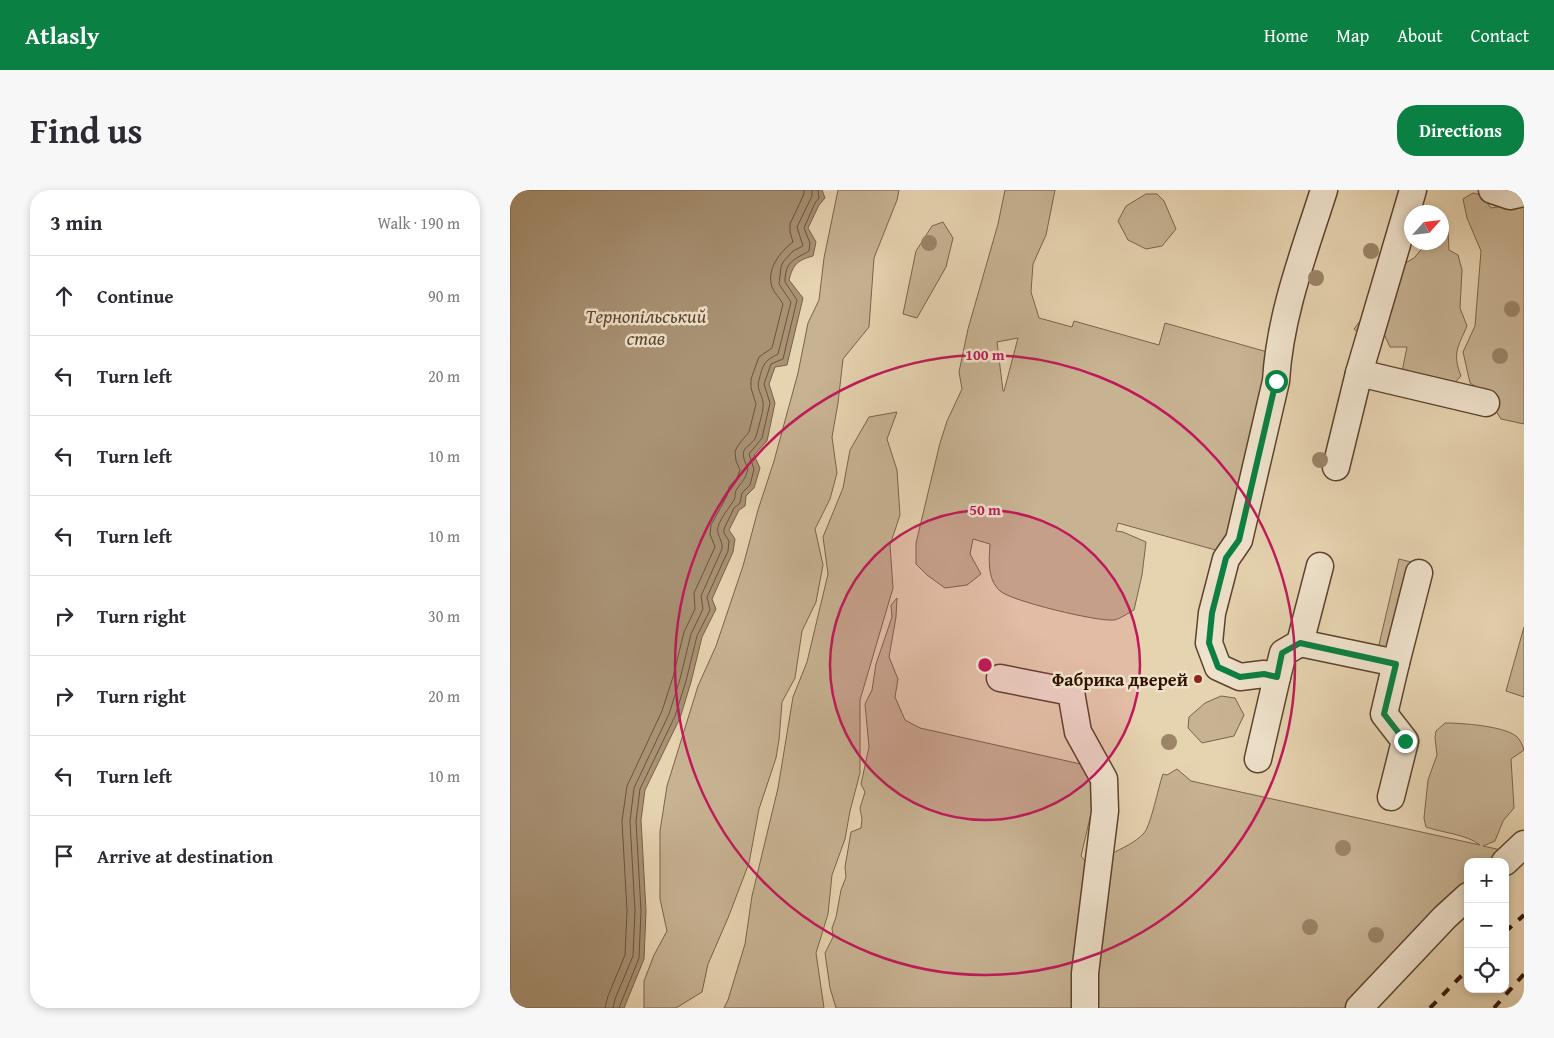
<!DOCTYPE html>
<meta charset="utf-8">
<style>
:root{--surface:#fff;--page:#f7f7f7;--text:#2b2b33;--muted:#7c7c81;--line:#e1e1e2;--accent:#0b8043}
body{margin:0;font-family:"Gentium Book Plus",serif;background:var(--page);color:var(--text)}
.controls{position:absolute;right:15px;bottom:15px;display:grid;overflow:hidden;border-radius:10px;box-shadow:0 2px 8px #0003}
.controls button{width:45px;height:45px;display:grid;place-items:center;padding:0;border:0;border-bottom:1px solid var(--line);background:var(--surface);color:var(--text);font:25px sans-serif}
.compass{position:absolute;left:894px;top:15px;width:45px;height:45px;border-radius:50%;background:var(--surface);box-shadow:0 2px 8px #0003;rotate:63deg}
.stop{position:absolute;width:15px;height:15px;margin:-11px;border:4px solid #0b8043;border-radius:50%;background:#fff}
.stop.end{background:#0b8043;border-color:#fff;box-shadow:0 1px 5px #0008}
.list{margin:0;padding:0;list-style:none}
h2{display:flex;justify-content:space-between;align-items:center;height:65px;margin:0;padding:0 20px;font-size:21px}
h2 small{font-size:16px;font-weight:400;color:var(--muted)}
.list li{display:grid;grid-template-columns:32px 1fr auto;gap:15px;align-items:center;box-sizing:border-box;height:80px;padding:0 20px;border-top:1px solid var(--line)}
.list b{display:block;font-size:19px;white-space:nowrap}
.list em{font-size:16px;font-style:normal;color:var(--muted)}
.icon{flex:none;width:28px;height:28px;fill:none;stroke:currentColor;stroke-width:2;stroke-linecap:round;stroke-linejoin:round}
.map{position:relative;flex:none;width:1014px;height:818px;overflow:hidden;border-radius:20px}
header{display:flex;align-items:center;gap:30px;box-sizing:border-box;height:70px;padding:0 25px;background:var(--accent);color:#fff}
header strong{font-size:24px}
nav{display:flex;gap:28px;margin-inline-start:auto;font-size:18px}
.intro{display:flex;align-items:center;justify-content:space-between;box-sizing:border-box;height:120px;padding:0 30px}
h1{margin:0;font-size:35px}
.button{padding:12px 22px;border-radius:20px;background:var(--accent);color:#fff;font-size:18px;font-weight:700}
main{display:flex;gap:30px;padding:0 30px}
aside{flex:1;background:var(--surface);border-radius:20px;box-shadow:0 2px 8px #0003}
.map>svg:first-child{display:block}
.green{fill:#c7b292;stroke:#7b624a;fill-rule:evenodd}
.water{fill:#a89274;stroke:#785f46}
.lines{fill:none;stroke-linecap:round;stroke-linejoin:round}
.shore{stroke:#6c523a;stroke-width:1}
.minor-casing{stroke:#5d432d;stroke-width:29}
.minor{stroke:#efe2cc;stroke-width:26}
.rail{stroke:#2f1301;stroke-width:4;stroke-dasharray:9 9;stroke-linecap:butt}
.tree{fill:#9b8467}
.route{stroke:#0b8043;stroke-width:6}
.ring{fill:none;stroke:#c2185b;stroke-width:2.5}
.poi-dot{fill:#8f2418;stroke:#efe2cc;stroke-width:2}
.labels{text-anchor:middle;dominant-baseline:central;stroke-width:5;stroke-linejoin:round;paint-order:stroke}
.poi-label{font-size:18px;font-weight:bold;fill:#2f1301;stroke:#efe2cc;text-anchor:end}
.water-label{font-size:19px;font-style:italic;fill:#5f462f;stroke:#efe2cc}
.centre{fill:#c2185b;stroke:#efe2cc;stroke-width:2.5}
.ring-label{font-size:15px;text-anchor:middle;font-weight:bold;fill:#c2185b;stroke:#efe2cc;stroke-width:5;stroke-linejoin:round;paint-order:stroke}
</style>
<header>
<strong>Atlasly</strong>
<nav><a>Home</a><a>Map</a><a>About</a><a>Contact</a></nav>
</header>
<div class="intro"><h1>Find us</h1><a class="button">Directions</a></div>
<main>
<aside>
<h2>3 min<small>Walk · 190 m</small></h2>
<ul class="list">
<li><svg class="icon" aria-label="ahead" viewBox="0 0 24 24"><path d="M12 20V5M6 11l6-6 6 6"/></svg><div><b>Continue</b></div><em>90 m</em></li>
<li><svg class="icon" aria-label="left" viewBox="0 0 24 24"><path d="M17 20v-9H6M10 6l-5 5 5 5"/></svg><div><b>Turn left</b></div><em>20 m</em></li>
<li><svg class="icon" aria-label="left" viewBox="0 0 24 24"><path d="M17 20v-9H6M10 6l-5 5 5 5"/></svg><div><b>Turn left</b></div><em>10 m</em></li>
<li><svg class="icon" aria-label="left" viewBox="0 0 24 24"><path d="M17 20v-9H6M10 6l-5 5 5 5"/></svg><div><b>Turn left</b></div><em>10 m</em></li>
<li><svg class="icon" aria-label="right" viewBox="0 0 24 24"><path d="M7 20v-9h11M14 6l5 5-5 5"/></svg><div><b>Turn right</b></div><em>30 m</em></li>
<li><svg class="icon" aria-label="right" viewBox="0 0 24 24"><path d="M7 20v-9h11M14 6l5 5-5 5"/></svg><div><b>Turn right</b></div><em>20 m</em></li>
<li><svg class="icon" aria-label="left" viewBox="0 0 24 24"><path d="M17 20v-9H6M10 6l-5 5 5 5"/></svg><div><b>Turn left</b></div><em>10 m</em></li>
<li><svg class="icon" aria-label="arrive" viewBox="0 0 24 24"><path d="M6 21V4h12l-3 4 3 4H6"/></svg><div><b>Arrive at destination</b></div></li>
</ul>
</aside>
<div class="map">
<svg width="1014" height="818" viewBox="0 0 1014 818">
<rect width="100%" height="100%" fill="#e6d3b0"/>
<filter id="stains"><feTurbulence type="fractalNoise" baseFrequency=".004" numOctaves="4"/><feColorMatrix values="0 0 0 0 .2 0 0 0 0 .09 0 0 0 0 .02 0 0 0 .5 -.17"/></filter>
<radialGradient id="worn" r=".72"><stop offset=".6" stop-color="#630" stop-opacity="0"/><stop offset="1" stop-color="#630" stop-opacity=".3"/></radialGradient>
<g class="green">
<path d="M328 0H389L387 10 364 68 359 137 333 169 328 213 322 247 327 283 320 309 305 339 313 375 306 412 292 441 285 488 272 512 269 550 266 568 249 619 239 673 218 728 198 774 192 802 166 818H134V791L144 765 157 741 150 709V641L157 596 188 496 206 456 233 376 248 320 264 271 288 183 298 133 309 110 314 68Z"/>
<path d="M495 0H545L536 45 523 74 521 102 529 128 562 137 564 131 649 155 655 133 768 165 713 362 608 333 606 341 613 342 636 352 632 385 624 420C618 423 610 429 604 430 588 432 501 411 490 401 477 389 479 370 480 354L463 349 460 364 471 384 457 395 435 398 417 385 406 374V353L430 253 437 231 452 199 449 182 458 139 488 34ZM508 148 494 201H493L487 152Z"/>
<path d="M963 3 971 5 981 18 1014 13V234L991 229 974 202 960 193 953 162 965 136 971 61 957 28 953 9Z"/>
<path d="M636 4H647L654 11 666 39 652 56 636 59 618 50 608 31 616 16Z"/>
<path d="M433 32 443 48 436 77 407 128 393 124 406 61 422 36Z"/>
<path d="M938 41 939 60 948 65 952 80 950 118 957 136C948 157 942 163 951 186L938 200 892 182 897 157H880L873 142 854 148 844 139 892 75 904 68 917 53 932 52V43Z"/>
<path d="M387 222 377 249 387 280 390 325 380 355 383 398 350 510V583L340 621 335 649 322 685 318 724 306 763 314 818H214L218 810 235 754 242 706 268 598 283 507 297 472 318 384 313 347 333 298 340 260 359 227Z"/>
<path d="M889 369 901 372 881 454 877 458 868 459Z"/>
<path d="M387 408 386 427 379 467 388 489 385 507 395 530 410 538 575 575 582 589 583 615 571 666 577 673 568 818H326L320 798 315 763 323 747 322 738 326 727 331 700 336 687 335 677 341 642 351 638 352 629 350 618 355 602 351 594 359 557 355 514 362 500 366 474 382 427 381 415Z"/>
<path d="M1014 437V507L996 501Z"/>
<path d="M711 506 725 508 734 525 724 546 692 553 678 538 679 527 695 513Z"/>
<path d="M935 533C952 533 993 536 1006 546 1010 549 1013 556 1014 560L1001 569 1004 618 993 631 985 651 973 656 991 660 993 664 977 672H958V696L840 818H580L601 664C612 658 625 653 634 643 641 635 648 598 653 584L657 585 667 579 681 591 970 655C956 644 933 643 916 637L914 628 918 590 927 565 925 548 926 541Z"/>
</g>
<path class="water" d="M0 0H312L315 8 309 15 298 38 306 52 303 66C288 70 283 74 279 90L293 108 277 175 265 177 259 194 265 213 257 251 244 265 250 278 244 298 236 306 235 316 229 320 219 340 225 349 223 362 202 409 206 419 192 447 181 492 170 528 135 600 131 630 136 721 134 769 114 818H0Z"/>
<g class="lines">
<g class="shore">
<path d="M95 818 98 806 115 765 117 721 112 631 117 596 152 521 163 487 174 442 185 419 184 403 205 357 200 344 201 335 217 306 219 297 227 288 230 280 226 271 225 261 229 254 239 242 246 214 241 198V189L249 167 262 158 273 114C270 108 264 103 262 97 256 79 270 62 283 52L280 42V34L294 4V0"/>
<path d="M103 818 105 809 123 766 125 721 120 631 124 598 159 524 170 489 181 444 193 419 191 406 212 359C213 350 206 345 208 337 211 327 219 318 224 310 226 307 224 302 227 299 233 290 235 290 238 279 225 252 243 261 247 243 249 234 254 221 253 212 252 204 246 199 249 190 253 174 254 171 268 164L281 112 269 94 271 77 273 72 283 61 293 56 287 37 302 6V0"/>
<path d="M109 818 129 768 131 721 126 631 130 599 165 526 176 491 187 446 200 420 197 407 218 361 219 351 214 343V339L224 318 230 313 232 303 240 295 244 279 239 264 252 248 260 213 254 194 261 174 273 169 287 110 275 92C275 71 284 70 299 61L300 53 294 38 305 13 309 8 308 0"/>
</g>
<g class="minor-casing">
<g id="minor">
<path d="M982 0 1000 6 1014 3"/>
<path d="M849 183 976 213"/>
<path d="M826 277 849 183 903 0"/>
<path d="M790 453 886 473 909 383"/>
<path d="M767 487 773 463 790 453 810 376"/>
<path d="M490 488 561 502 568 542 594 589 595 621 575 783V818"/>
<path d="M748 569 767 487 754 484 730 487 708 477 699 453 702 423 716 369 729 350 766 191C770 124 794 63 814 0"/>
<path d="M881 607 895 551 874 524 886 473"/>
<path d="M995 672 1014 654"/>
<path d="M849 818 935 727 958 706"/>
</g>
</g>
<use href="#minor" class="minor"/>
<g class="rail">
<path d="M995 742 1014 725"/>
<path d="M920 818 958 779"/>
<path d="M984 818 1014 784"/>
</g>
</g>
<g class="tree">
<circle cx="419" cy="53" r="8"/>
<circle cx="861" cy="61" r="8"/>
<circle cx="806" cy="88" r="8"/>
<circle cx="1002" cy="119" r="8"/>
<circle cx="990" cy="166" r="8"/>
<circle cx="810" cy="270" r="8"/>
<circle cx="659" cy="552" r="8"/>
<circle cx="833" cy="658" r="8"/>
<circle cx="800" cy="737" r="8"/>
<circle cx="866" cy="745" r="8"/>
</g>
<g class="lines">
<path class="route" d="M766 191 729 350 716 368 702 423 699 453 708 477 730 487 754 484 767 487 772 463 790 453 886 474 874 524 895 551"/>
</g>
<circle cx="475" cy="475" r="155" fill="#c2185b" fill-opacity=".12"/>
<g class="ring">
<circle cx="475" cy="475" r="155"/>
<circle cx="475" cy="475" r="310"/>
</g>
<circle class="poi-dot" cx="688" cy="489" r="5"/>
<g class="labels">
<g class="poi-label">
<text x="678" y="489">Фабрика дверей</text>
</g>
<g class="water-label">
<text x="136" y="126">Тернопільський<tspan x="136" dy="22">став</tspan></text>
</g>
</g>
<circle cx="475" cy="475" r="8" class="centre"/>
<g class="ring-label">
<text x="475" y="170">100 m</text>
<text x="475" y="325">50 m</text>
</g>
<rect width="100%" height="100%" filter="url(#stains)"/>
<rect width="100%" height="100%" fill="url(#worn)"/>
</svg>
<div class="controls">
<button>+</button>
<button>−</button>
<button><svg class="icon" aria-label="locate" viewBox="0 0 24 24"><circle cx="12" cy="12" r="6"/><path d="M12 2v4M12 18v4M2 12h4M18 12h4"/></svg></button>
</div>
<svg class="compass" viewBox="-18 -18 36 36"><path d="M0-13l5 13h-10z" fill="#e53935"/><path d="M0 13l5-13h-10z" fill="#7c7c81"/></svg>
<div class="stop" style="left:766px;top:191px"></div>
<div class="stop end" style="left:895px;top:551px"></div>
</div>
</main>
